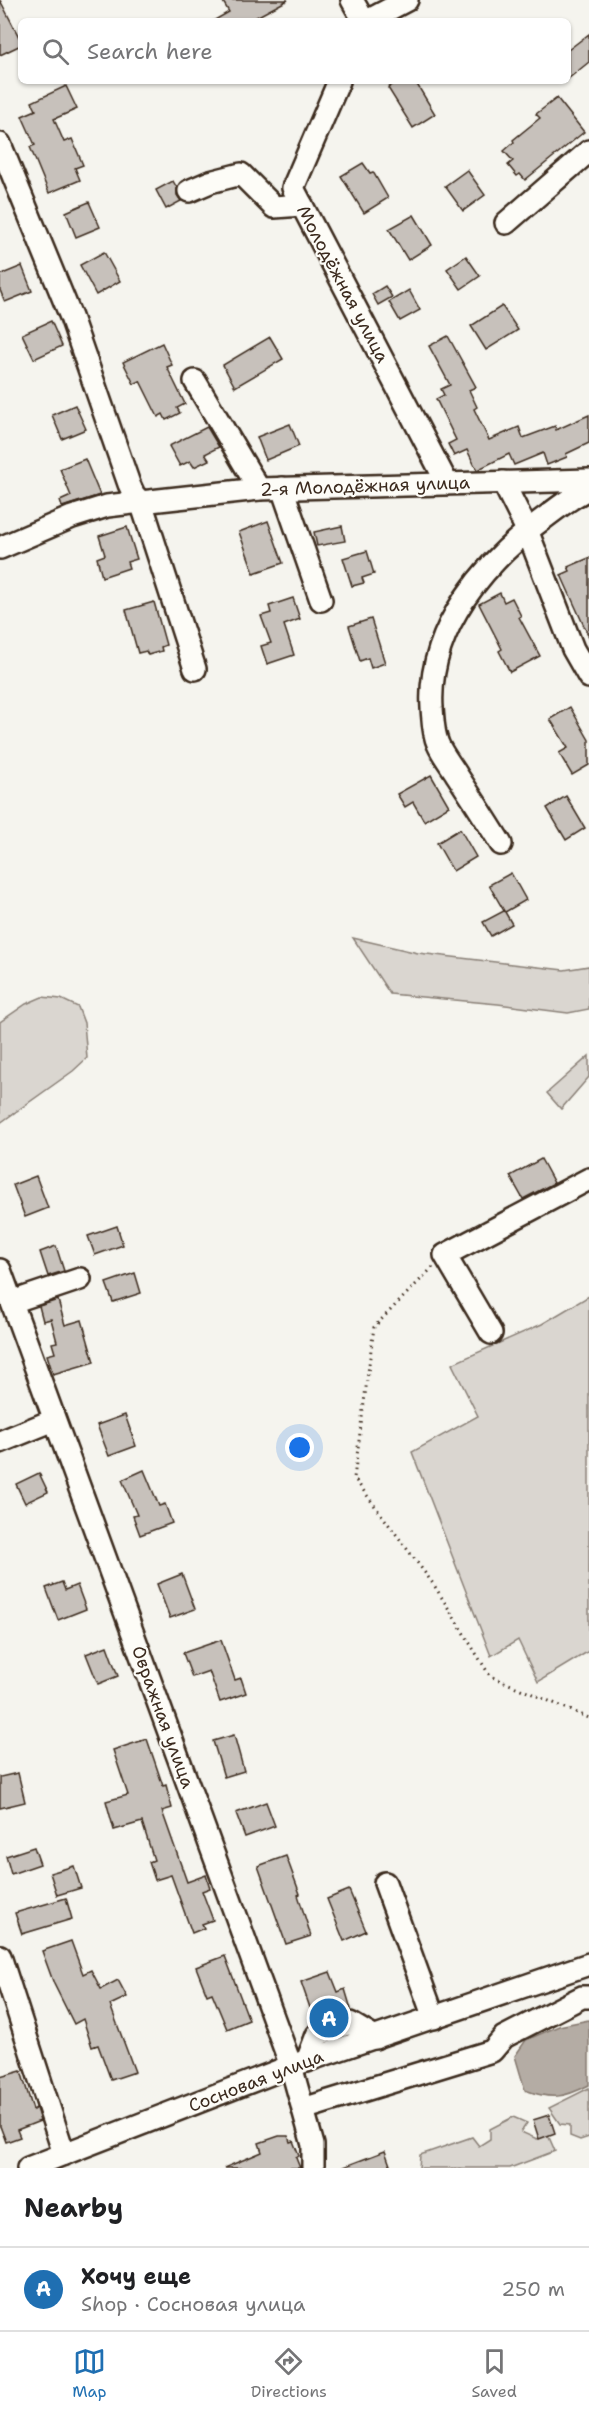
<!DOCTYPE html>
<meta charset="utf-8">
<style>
:root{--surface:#fff;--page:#f2f2f2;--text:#202124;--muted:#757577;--line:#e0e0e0;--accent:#1f6fb2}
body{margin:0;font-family:"Shantell Sans",sans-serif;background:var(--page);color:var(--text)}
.you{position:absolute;left:300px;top:1448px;width:21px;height:21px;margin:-15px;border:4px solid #fff;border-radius:50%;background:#1a73e8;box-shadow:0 0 0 9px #1a73e833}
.badge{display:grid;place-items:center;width:39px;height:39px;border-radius:50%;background:var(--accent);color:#fff;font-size:20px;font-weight:700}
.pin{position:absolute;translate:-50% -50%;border:3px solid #fff;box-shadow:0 2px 6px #0006}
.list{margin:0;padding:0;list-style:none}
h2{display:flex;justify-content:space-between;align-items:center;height:78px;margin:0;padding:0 24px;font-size:26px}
h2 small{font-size:20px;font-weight:400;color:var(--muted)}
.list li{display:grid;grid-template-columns:39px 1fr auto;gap:18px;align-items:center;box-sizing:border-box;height:84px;padding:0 24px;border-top:2px solid var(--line)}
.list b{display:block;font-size:22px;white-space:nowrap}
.list p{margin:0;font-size:20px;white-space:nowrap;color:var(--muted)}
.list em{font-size:20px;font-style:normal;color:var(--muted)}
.icon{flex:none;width:33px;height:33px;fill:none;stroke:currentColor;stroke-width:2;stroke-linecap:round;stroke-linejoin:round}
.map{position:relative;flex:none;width:589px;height:2168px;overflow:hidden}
.search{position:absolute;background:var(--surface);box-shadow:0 2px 4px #0004;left:18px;right:18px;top:18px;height:66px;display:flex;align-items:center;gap:15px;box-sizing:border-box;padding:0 21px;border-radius:9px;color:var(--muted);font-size:22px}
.sheet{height:162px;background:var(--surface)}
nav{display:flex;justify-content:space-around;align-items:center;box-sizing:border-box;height:84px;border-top:2px solid var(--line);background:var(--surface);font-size:16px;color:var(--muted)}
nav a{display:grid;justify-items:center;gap:3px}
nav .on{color:var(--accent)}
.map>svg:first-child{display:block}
.green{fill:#dad6d0;stroke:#8a8077;stroke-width:1.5}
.water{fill:#b4aca4;stroke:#84786e;stroke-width:1.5}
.building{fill:#c7c1bb;stroke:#3b2a1e;stroke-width:1.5}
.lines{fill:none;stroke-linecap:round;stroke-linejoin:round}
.minor-casing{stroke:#3b2a1e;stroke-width:26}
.path{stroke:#3b2a1e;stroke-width:3;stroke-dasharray:1.5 4.5;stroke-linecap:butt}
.minor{stroke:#fdfcf7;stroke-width:21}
.labels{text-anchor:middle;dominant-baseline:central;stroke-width:4.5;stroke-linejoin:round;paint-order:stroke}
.street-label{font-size:18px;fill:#3b2a1e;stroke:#fdfcf7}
</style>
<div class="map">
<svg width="589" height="2168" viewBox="0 0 589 2168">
<rect width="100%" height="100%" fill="#f5f4ee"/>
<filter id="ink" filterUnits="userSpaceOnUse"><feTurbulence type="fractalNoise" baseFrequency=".0167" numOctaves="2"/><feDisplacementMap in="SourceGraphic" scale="12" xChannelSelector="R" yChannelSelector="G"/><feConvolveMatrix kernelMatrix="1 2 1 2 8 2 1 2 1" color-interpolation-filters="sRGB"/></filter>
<g filter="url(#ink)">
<g class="green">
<path d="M353 938 418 953 564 970 589 966V1009L568 1013 498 1004 390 994Z"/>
<path d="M42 997 61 999 78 1007 84 1023 87 1058 73 1071 0 1123V1022L26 1004Z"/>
<path d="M589 1056V1077L561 1109 547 1093Z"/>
<path d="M589 1296V1651L538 1682 518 1640 491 1656 412 1452 478 1416 452 1364 542 1324Z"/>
<path d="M589 2088V2137L580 2140 570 2136V2125L560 2124 549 2108Z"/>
<path d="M513 2117 527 2123 521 2132 537 2139 548 2135 555 2151 510 2168H419L420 2155 472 2137 479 2146 490 2139V2129Z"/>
</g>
<path class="water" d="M589 2020V2085C564 2098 551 2100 525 2090L515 2056 526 2040 559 2026Z"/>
<g class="building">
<path d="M0 0 21 41V45L0 55Z"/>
<path d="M222 0H288L249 21H213L229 12Z"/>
<path d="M589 34V62L568 79V50Z"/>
<path d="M398 81H415L435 114 413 128 388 88Z"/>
<path d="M66 86 77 109 54 119 64 142 72 139 83 165 75 168 80 180 49 193 30 147 35 145 22 116 36 110 32 102Z"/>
<path d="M557 98 584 132 525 180 520 174 517 176 508 165 513 161 504 151 514 142 513 140 540 118 536 114Z"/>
<path d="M363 163 370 173 373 172 388 198 364 213 341 176Z"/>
<path d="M467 170 485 195 463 211 445 186Z"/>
<path d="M173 181 177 188V195L181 201 166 209 156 190Z"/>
<path d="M89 202 100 227 76 237 66 212Z"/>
<path d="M414 215 432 245 408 260 389 229Z"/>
<path d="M104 252 120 281 96 295 80 265Z"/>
<path d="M466 256 480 276 461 289 447 269Z"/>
<path d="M22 266 32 291 5 302 0 290V275Z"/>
<path d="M385 286 392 297 378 305 372 294Z"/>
<path d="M409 290 420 310 400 321 389 302Z"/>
<path d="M502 306 518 330 486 350 471 326Z"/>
<path d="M51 321 62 346 34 359 22 334Z"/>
<path d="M448 336 476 387 469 390 477 407 474 409 489 440 519 427 523 438 555 426 556 430 589 415V443L566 454 567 457 547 465 543 453 514 465 509 454 477 470 467 450 454 456 448 444 456 440 436 399 444 395 441 389 450 385 429 346Z"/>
<path d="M270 337 283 359 235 387 223 365Z"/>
<path d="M162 343 172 365 167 367 185 404 177 408 180 413 166 420 163 414 158 417 140 381 134 384 123 362Z"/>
<path d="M75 405 86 429 62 439 52 415Z"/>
<path d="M290 424 299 446 266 460 257 437Z"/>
<path d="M207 427 219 447 205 454 209 460 194 467 190 461 180 466 169 446Z"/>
<path d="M85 459 100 495 62 507 60 501 71 496 60 469Z"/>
<path d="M268 521 283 563 254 573 239 532Z"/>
<path d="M342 526 345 541 317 546 314 532Z"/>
<path d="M127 527 137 559 127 562 129 568 102 577 97 558 105 555 99 536Z"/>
<path d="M367 551 374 574 362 578 364 583 352 586 343 558Z"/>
<path d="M589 558V637L561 575 570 571 568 567Z"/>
<path d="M500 593 504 602 512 598 521 616 519 617 540 656 510 672 499 651 502 649 479 604Z"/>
<path d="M293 598 300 619 284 625 294 655 267 664 261 646 271 643 261 616 271 613 269 606Z"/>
<path d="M154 602 166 645 161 647 162 651 148 655 146 651 138 653 126 610Z"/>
<path d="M371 619 385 663 371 668 368 658 360 661 349 626Z"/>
<path d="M570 707 589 740V765L572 775 559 753 568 748 550 719Z"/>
<path d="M431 775 449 806 424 821 413 802 405 807 397 794Z"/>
<path d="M566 796 585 828 566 840 547 808Z"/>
<path d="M460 829 476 857 453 871 437 843Z"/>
<path d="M511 873 526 900 505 912 512 924 491 936 483 922 504 911 489 885Z"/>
<path d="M541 1159 554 1183 523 1199 510 1176Z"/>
<path d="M36 1176 48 1208 25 1217 13 1185Z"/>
<path d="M117 1226 123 1245 95 1255 88 1236Z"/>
<path d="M56 1246 64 1271 48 1276 40 1252Z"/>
<path d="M135 1273 141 1293 113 1302 106 1283Z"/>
<path d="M58 1300 65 1325 82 1320 94 1362 53 1374 47 1355 55 1353 52 1343 57 1342 51 1319 43 1321 39 1306Z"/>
<path d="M125 1415 136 1446 109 1456 97 1425Z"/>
<path d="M144 1470 159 1506 165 1504 172 1523 140 1535 133 1516 137 1515 122 1480Z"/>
<path d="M39 1473 48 1492 25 1503 16 1484Z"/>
<path d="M182 1574 195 1609 170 1618 157 1584Z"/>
<path d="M62 1582 65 1590 77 1585 86 1609 58 1620 46 1588Z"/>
<path d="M221 1640 235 1680 241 1678 246 1693 220 1702 209 1671 192 1677 183 1653Z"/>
<path d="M107 1646 118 1676 98 1684 86 1654Z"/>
<path d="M234 1735 244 1771 224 1777 213 1741Z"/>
<path d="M147 1739 163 1786 166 1785 172 1808 162 1811 187 1882 206 1875 210 1888 202 1891 213 1920 202 1924 204 1928 192 1933 171 1875 155 1880 149 1862 154 1860 142 1822 114 1830 106 1801 128 1795 113 1750Z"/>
<path d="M18 1773 25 1802 0 1808V1777Z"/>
<path d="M266 1802 275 1826 245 1837 236 1813Z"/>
<path d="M34 1847 40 1864 11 1874 6 1856Z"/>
<path d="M286 1856 300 1894 298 1895 311 1936 286 1944 258 1866Z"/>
<path d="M74 1866 81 1888 57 1895 50 1873Z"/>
<path d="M349 1890 366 1931 344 1941 327 1899Z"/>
<path d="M66 1898 72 1919 22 1934 15 1913Z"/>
<path d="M71 1941 83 1974 91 1970 101 1989 118 1980 127 1997 110 2005 135 2072 111 2080 98 2045 92 2047 83 2019 74 2024 54 1984 42 1951Z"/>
<path d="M225 1956 249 2020 227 2029 212 1993 207 1995 196 1967Z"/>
<path d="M330 1972 338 1992 345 1989 351 2009 315 2022 301 1982Z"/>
<path d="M21 2071 33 2110 36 2108 40 2121 17 2130 20 2137 6 2142 0 2126V2077Z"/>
<path d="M549 2115 555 2133 539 2139 533 2120Z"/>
<path d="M279 2136H288L290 2142 293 2141 299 2156 296 2158 300 2168H224L262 2152 259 2143Z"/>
<path d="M385 2151 391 2168H343V2167Z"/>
</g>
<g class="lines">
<g class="minor-casing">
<g id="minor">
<path d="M352 0 364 21"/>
<path d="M367 21 407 0"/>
<path d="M339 81 293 188 447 483"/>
<path d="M0 144 71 317 129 484 134 495 141 502 195 669"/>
<path d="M189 191 210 182 241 174 274 207 302 205"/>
<path d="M506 223 589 151"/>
<path d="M195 381 259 489"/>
<path d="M503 482 527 530 573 649 589 677"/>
<path d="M282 488 321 600"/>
<path d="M0 548 72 517 107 506 141 502 259 489 589 480"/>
<path d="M501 844C487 821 472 798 457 775 451 765 442 754 438 744 433 733 433 719 432 708 427 628 486 560 547 516 560 506 573 496 589 489"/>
<path d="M0 1270 291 2066 313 2145V2168"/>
<path d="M12 1302 80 1279"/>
<path d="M491 1333 445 1255 589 1179"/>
<path d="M0 1442 54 1420"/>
<path d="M385 1883 434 2018"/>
<path d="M0 1956 64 2154"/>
<path d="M307 2061 317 2035 350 2023 375 2038"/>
<path d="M303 2109 492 2051 504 2037 582 1997H589"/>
<path d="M28 2168 291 2066 589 1964"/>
</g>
</g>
<path class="path" d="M433 1267 374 1327 354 1478 434 1585 490 1676 589 1718"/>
<use href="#minor" class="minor"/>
</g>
</g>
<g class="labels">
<g class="street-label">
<text transform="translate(343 284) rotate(62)">Молодёжная улица</text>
<text transform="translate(365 486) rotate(-2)">2-я Молодёжная улица</text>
<text transform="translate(163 1717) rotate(70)">Овражная улица</text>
<text transform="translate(256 2081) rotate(-21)">Сосновая улица</text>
</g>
</g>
</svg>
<div class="you"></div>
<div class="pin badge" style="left:329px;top:2018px">A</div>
<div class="search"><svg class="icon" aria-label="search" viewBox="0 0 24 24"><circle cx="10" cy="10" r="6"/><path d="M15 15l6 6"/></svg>Search here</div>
</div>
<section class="sheet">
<h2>Nearby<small></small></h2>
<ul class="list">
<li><span class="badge">A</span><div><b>Хочу еще</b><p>Shop · Сосновая улица</p></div><em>250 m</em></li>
</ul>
</section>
<nav>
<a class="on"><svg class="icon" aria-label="map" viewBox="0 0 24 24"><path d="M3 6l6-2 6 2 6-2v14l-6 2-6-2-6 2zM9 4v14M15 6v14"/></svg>Map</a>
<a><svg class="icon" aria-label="directions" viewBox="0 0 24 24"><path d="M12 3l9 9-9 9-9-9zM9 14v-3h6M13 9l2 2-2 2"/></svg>Directions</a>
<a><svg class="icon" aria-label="saved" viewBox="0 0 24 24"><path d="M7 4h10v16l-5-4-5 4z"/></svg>Saved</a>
</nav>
